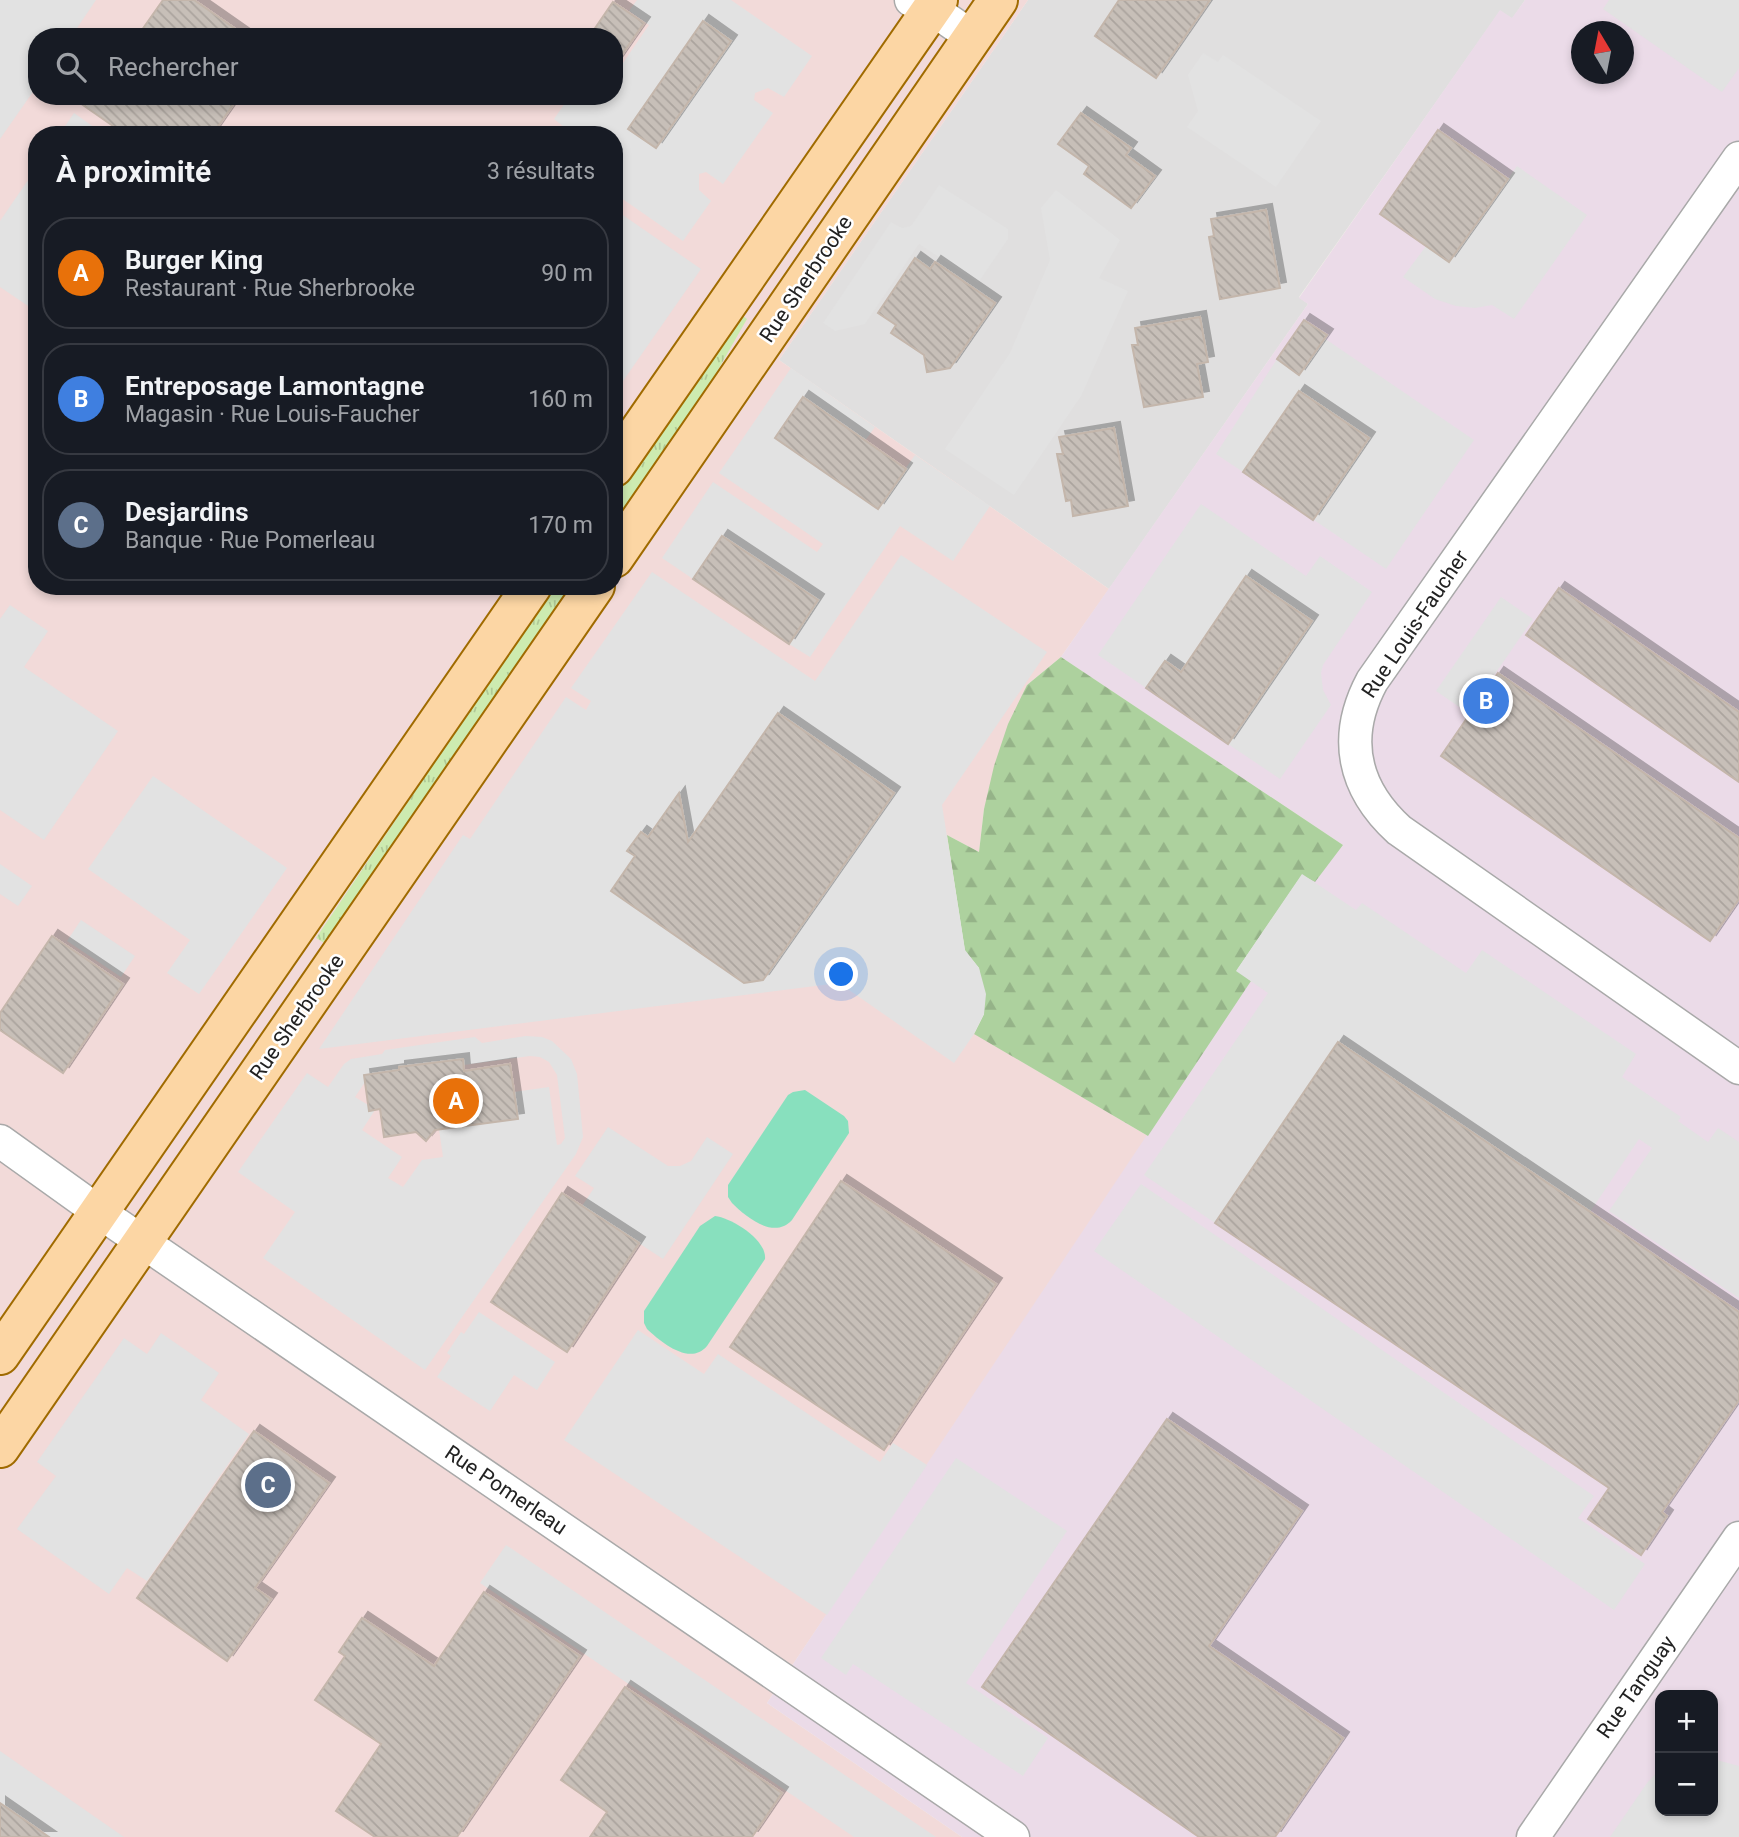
<!DOCTYPE html>
<html lang="fr">
<meta charset="utf-8">
<style>
:root{--surface:#171b24;--page:#242831;--text:#f1f3f6;--muted:#9ea1a6;--line:#363941;--accent:#d40000}
body{margin:0;font-family:Roboto,sans-serif;background:var(--page);color:var(--text)}
.controls{position:absolute;right:21px;bottom:21px;display:grid;overflow:hidden;border-radius:14px;box-shadow:0 4px 10px #0003}
.controls button{width:63px;height:63px;display:grid;place-items:center;padding:0;border:0;border-bottom:2px solid var(--line);background:var(--surface);color:var(--text);font:35px sans-serif}
.compass{position:absolute;left:1571px;top:21px;width:63px;height:63px;border-radius:50%;background:var(--surface);box-shadow:0 4px 10px #0003;rotate:350deg}
.you{position:absolute;left:842px;top:975px;width:24px;height:24px;margin:-18px;border:5px solid #fff;border-radius:50%;background:#1a73e8;box-shadow:0 0 0 10px #1a73e833}
.badge{display:grid;place-items:center;width:46px;height:46px;border-radius:50%;background:var(--accent);color:#fff;font-size:23px;font-weight:700}
.pin{position:absolute;translate:-50% -50%;border:4px solid #fff;box-shadow:0 2px 7px #0006}
.list{margin:0;padding:0;list-style:none}
h2{display:flex;justify-content:space-between;align-items:center;height:91px;margin:0;padding:0 28px;font-size:30px}
h2 small{font-size:23px;font-weight:400;color:var(--muted)}
.list li{display:grid;grid-template-columns:46px 1fr auto;gap:21px;align-items:center;box-sizing:border-box;height:112px;margin:0 14px 14px;padding:0 14px;border:2px solid var(--line);border-radius:28px}
.list b{display:block;font-size:26px;white-space:nowrap}
.list p{margin:0;font-size:23px;white-space:nowrap;color:var(--muted)}
.list em{font-size:23px;font-style:normal;color:var(--muted)}
.icon{flex:none;width:38px;height:38px;fill:none;stroke:currentColor;stroke-width:2;stroke-linecap:round;stroke-linejoin:round}
.map{position:relative;flex:none;width:1739px;height:1837px;overflow:hidden}
.search{position:absolute;background:var(--surface);box-shadow:0 4px 10px #0003;left:28px;top:28px;width:595px;height:77px;display:flex;align-items:center;gap:18px;box-sizing:border-box;padding:0 24px;border-radius:28px;color:var(--muted);font-size:26px}
.panel{position:absolute;background:var(--surface);box-shadow:0 4px 10px #0003;left:28px;top:126px;width:595px;height:469px;border-radius:28px}
.map>svg:first-child{display:block}
.residential{fill:#e0dfdf}
.commercial{fill:#f2dad9;fill-rule:evenodd}
.industrial{fill:#ebdbe8;fill-rule:evenodd}
.grass{fill:url(#grass-tufts)}
.forest{fill:url(#forest-firs)}
.pitch{fill:#88e0be}
.parking{fill:#e2e2e2;fill-rule:evenodd}
.building{fill:url(#building-back-hatch);stroke:#c4b6ab;stroke-width:2;filter:url(#shadow)}
.lines{fill:none;stroke-linecap:round;stroke-linejoin:round}
.minor-casing{stroke:#a9a9a9;stroke-width:35}
.major-casing{stroke:#a06b00;stroke-width:42}
.minor{stroke:#fff;stroke-width:32}
.major{stroke:#fcd6a4;stroke-width:38}
.labels{text-anchor:middle;dominant-baseline:central;stroke-width:5;stroke-linejoin:round;paint-order:stroke}
.street-label{font-size:21px;fill:#222;stroke:#fff}
</style>
<div class="map">
<svg width="1739" height="1837" viewBox="0 0 1739 1837">
<defs>
<pattern id="grass-tufts" width="24" height="20" patternUnits="userSpaceOnUse" patternTransform="scale(1.75)"><rect width="24" height="20" fill="#cdebb0"/><path d="M3 7l-1-3M5 7V3M7 7l1-3M15 17l-1-3M17 17v-4M19 17l1-3" fill="none" stroke="#b0c997"/></pattern>
<pattern id="forest-firs" width="22" height="20" patternUnits="userSpaceOnUse" patternTransform="scale(1.75)"><rect width="22" height="20" fill="#add19e"/><path d="M5 1l3.5 6h-7zM16 11l3.5 6h-7z" fill="#95b388"/></pattern>
<pattern id="building-back-hatch" width="6" height="6" patternUnits="userSpaceOnUse" patternTransform="scale(1.75)"><rect width="6" height="6" fill="#c7bfb8"/><path d="M-1 5l2 2M0 0l6 6M5-1l2 2" fill="none" stroke="#aba49e"/></pattern>
<filter id="shadow"><feDropShadow dx="6" dy="-6" stdDeviation="0" flood-color="#0004"/></filter>
</defs>
<rect width="100%" height="100%" fill="#f2efe9"/>
<path class="residential" d="M1028 0H1525L1512 19 1500 11 1299 297 1308 304 1109 589 779 360Z"/>
<path class="commercial" d="M0 0H1028L779 360 1109 589 1061 657 1027 685 984 809 979 852 947 835 975 1034 1148 1136 767 1703 962 1837H0ZM37 37H614V96H37ZM37 135H614V586H37Z"/>
<path class="industrial" d="M1525 0H1739V1837H962L767 1703 1250 981 1302 874 1343 845 1061 657 1308 304 1299 298 1500 10 1512 18ZM1582 32H1624V74H1582ZM1660 1695H1713V1811H1660Z"/>
<g class="grass">
<path d="M739 313 747 319 699 403 614 526V498Z"/>
<path d="M554 586H573L326 944 316 938Z"/>
</g>
<path class="forest" d="M1061 657 1343 845 1315 882 1302 875 1237 970 1251 981 1148 1136 974 1034 984 1014 979 968 965 951 947 835 979 852 984 809 994 766 1008 724 1027 685Z"/>
<g class="pitch">
<path d="M805 1090 844 1116 848 1121 849 1133 792 1220C774 1240 746 1217 732 1203L728 1197V1185L788 1095 793 1092Z"/>
<path d="M715 1216C732 1218 767 1240 765 1259L707 1346C690 1366 662 1343 647 1329L644 1323V1311L700 1226Z"/>
</g>
<g class="parking">
<path d="M0 0H96L71 37H37V86L0 139Z"/>
<path d="M637 0H731L812 56 784 97 768 88 755 93 754 100 773 113 723 184 706 172 699 174V190L711 201 683 241 614 193V135H574L554 119 570 96H614V76L649 25 629 11Z"/>
<path d="M1609 0H1739V68L1722 92 1603 9Z"/>
<path d="M1203 53 1218 62 1223 55 1321 121 1276 187 1187 127 1198 111 1188 75Z"/>
<path d="M74 113 105 135H59Z"/>
<path d="M1517 166 1587 215 1514 319 1492 305 1475 308 1456 306 1435 299 1403 277 1426 246 1449 262Z"/>
<path d="M37 167V312L0 287V221Z"/>
<path d="M939 185 1008 229V239L978 283 919 244 865 324 835 331 823 323 891 222 902 228 911 226Z"/>
<path d="M1056 190 1120 240 1099 278 1128 291 1081 396 1014 495 945 449 1010 353 1050 260 1041 208Z"/>
<path d="M614 209 701 269 614 394V274L622 263 614 258Z"/>
<path d="M1324 338 1474 440 1386 569 1314 520 1369 438 1243 472 1216 454 1277 359 1299 374Z"/>
<path d="M791 368 875 427 865 441 803 397 775 438 877 509 915 455 990 506 953 561 900 526 810 657 789 644 818 600 723 536 693 579 662 558 713 482 817 552 823 544 719 473Z"/>
<path d="M1201 504 1306 576 1320 556 1372 592 1323 665 1321 673 1323 690 1331 705 1280 779 1228 744 1312 621 1246 577 1181 672 1165 662 1146 688 1098 655Z"/>
<path d="M901 555 1047 652 942 805 965 950 979 968 986 994 984 1014 974 1034 954 1063 839 983 319 1049 463 835 470 839 566 697 586 710 591 701 571 688 652 572 815 681Z"/>
<path d="M1501 597 1533 619 1468 713 1436 691Z"/>
<path d="M10 605 48 631 24 667 118 731 44 840 0 810V619Z"/>
<path d="M153 776 287 868 199 994 167 973 190 940 88 869Z"/>
<path d="M0 864 32 886 18 906 0 894Z"/>
<path d="M1302 874 1356 910 1362 903 1466 973 1482 950 1636 1054 1622 1077 1681 1117 1678 1121 1708 1142 1718 1128 1739 1142V1298L1609 1211 1652 1148 1639 1139 1590 1212 1338 1042 1215 1223 1144 1175 1268 993 1236 971Z"/>
<path d="M81 920 135 956 121 977 67 941Z"/>
<path d="M526 1036 542 1037 552 1041 571 1059 577 1074 583 1137 576 1154 425 1370 263 1258 295 1212 238 1172 307 1073 328 1087 344 1064 351 1059 382 1054 385 1050 475 1037 482 1043ZM530 1056 540 1057 549 1062 557 1075 565 1138 561 1144 557 1145 549 1087 514 1092 518 1119 439 1129 443 1157 422 1160 403 1187 388 1178 402 1157 362 1130 375 1110 369 1111 368 1105 355 1097 365 1082 364 1075 399 1070V1067L463 1059 464 1065Z"/>
<path d="M608 1127 668 1166H680L691 1161 707 1137 733 1154 663 1259 582 1206 594 1188 575 1176Z"/>
<path d="M1141 1184 1594 1496 1578 1518 1645 1564 1614 1610 1094 1251Z"/>
<path d="M479 1312 555 1362 537 1390 514 1375 490 1411 437 1377 451 1356 447 1353 461 1332 464 1334Z"/>
<path d="M638 1330 704 1374 718 1354 880 1462 893 1443 927 1465 827 1615 564 1440Z"/>
<path d="M161 1333 219 1373 201 1400 249 1434 147 1581 127 1568 109 1594 17 1529 56 1476 37 1462 124 1338 147 1354Z"/>
<path d="M956 1458 1067 1531 966 1683 1048 1738 1023 1776 853 1664 846 1675 821 1658Z"/>
<path d="M506 1545 936 1837H854L480 1583Z"/>
<path d="M0 1751 124 1837H49L0 1803Z"/>
<path d="M1713 1759 1739 1766V1837H1610L1647 1783 1660 1769V1811H1713Z"/>
</g>
<g class="building">
<path d="M163 0H194L247 37H137Z"/>
<path d="M1119 0H1210L1156 78 1095 36Z"/>
<path d="M613 2 644 23 614 66V37H589Z"/>
<path d="M703 21 731 41 656 148 628 129Z"/>
<path d="M70 96H239L212 135H126Z"/>
<path d="M1081 113 1131 148 1126 155 1155 176 1131 208 1084 174 1089 166 1058 144Z"/>
<path d="M1438 130 1508 179 1449 262 1380 214Z"/>
<path d="M1266 210 1280 288 1220 299 1209 237 1214 236 1211 219Z"/>
<path d="M915 258 930 269 935 262 995 303 950 368 927 372 924 355 891 333 896 325 878 313Z"/>
<path d="M1200 317 1208 362 1197 364 1203 397 1144 407 1132 345H1138L1135 328Z"/>
<path d="M1304 320 1327 335 1299 375 1277 359Z"/>
<path d="M1299 391 1369 438 1313 520 1243 472Z"/>
<path d="M803 397 906 469 878 509 775 438Z"/>
<path d="M1114 428 1128 506 1073 516 1071 500 1066 501 1057 454H1063L1059 437Z"/>
<path d="M722 536 818 600 789 644 693 579Z"/>
<path d="M1246 576 1312 621 1228 744 1146 688 1165 661 1181 672Z"/>
<path d="M1559 588 1739 712V782L1526 635Z"/>
<path d="M1498 673 1739 838V899L1710 941 1441 756Z"/>
<path d="M778 713 894 793 763 980 744 983 611 891 635 856 627 851 641 832 648 837 679 793 688 842Z"/>
<path d="M52 936 123 984 63 1073 0 1030V1013Z"/>
<path d="M1338 1042 1739 1312V1400L1662 1512 1667 1516 1641 1555 1588 1519 1609 1488 1215 1223Z"/>
<path d="M463 1059 464 1071 510 1064 518 1119 435 1130 426 1141 416 1132 384 1137 380 1109 369 1111 364 1075 399 1070V1067Z"/>
<path d="M841 1181 996 1284 884 1450 730 1347Z"/>
<path d="M562 1193 639 1243 567 1352 491 1302Z"/>
<path d="M1167 1419 1302 1511 1209 1646 1343 1738 1275 1837H1199L982 1687Z"/>
<path d="M254 1431 329 1483 255 1588 271 1599 227 1661 137 1598Z"/>
<path d="M484 1592 580 1656 457 1837H375L336 1811 381 1744 315 1700 345 1656 339 1652 362 1618 434 1666Z"/>
<path d="M625 1687 782 1793 752 1837H590L607 1812 561 1780Z"/>
<path d="M0 1803 49 1837H0Z"/>
</g>
<g class="lines">
<g class="minor-casing">
<g id="minor">
<path d="M911 0 932 9 971 36"/>
<path d="M1739 158 1372 681C1342 737 1353 788 1399 830L1739 1068"/>
<path d="M0 1141 99 1212 1013 1837"/>
<path d="M1533 1837 1739 1538"/>
</g>
</g>
<g class="major-casing">
<g id="major">
<path d="M614 467 938 0"/>
<path d="M614 558 998 0"/>
<path d="M0 1355 532 586"/>
<path d="M0 1448 595 586"/>
</g>
</g>
<use href="#minor" class="minor"/>
<use href="#major" class="major"/>
</g>
<g class="labels">
<g class="street-label">
<text transform="translate(806 279) rotate(-56)">Rue Sherbrooke</text>
<text transform="translate(1415 624) rotate(-56)">Rue Louis-Faucher</text>
<text transform="translate(297 1017) rotate(-55)">Rue Sherbrooke</text>
<text transform="translate(506 1490) rotate(34)">Rue Pomerleau</text>
<text transform="translate(1636 1687) rotate(-55)">Rue Tanguay</text>
</g>
</g>
</svg>
<div class="controls">
<button>+</button>
<button>−</button>
</div>
<svg class="compass" viewBox="-18 -18 36 36"><path d="M0-13l5 13h-10z" fill="#e53935"/><path d="M0 13l5-13h-10z" fill="#9ea1a6"/></svg>
<div class="you"></div>
<div class="pin badge" style="left:456px;top:1101px;background:#e8710a">A</div>
<div class="pin badge" style="left:1486px;top:701px;background:#3f7fe0">B</div>
<div class="pin badge" style="left:268px;top:1485px;background:#5c6f8a">C</div>
<div class="search"><svg class="icon" aria-label="search" viewBox="0 0 24 24"><circle cx="10" cy="10" r="6"/><path d="M15 15l6 6"/></svg>Rechercher</div>
<section class="panel">
<h2>À proximité<small>3 résultats</small></h2>
<ul class="list">
<li><span class="badge" style="background:#e8710a">A</span><div><b>Burger King</b><p>Restaurant · Rue Sherbrooke</p></div><em>90 m</em></li>
<li><span class="badge" style="background:#3f7fe0">B</span><div><b>Entreposage Lamontagne</b><p>Magasin · Rue Louis-Faucher</p></div><em>160 m</em></li>
<li><span class="badge" style="background:#5c6f8a">C</span><div><b>Desjardins</b><p>Banque · Rue Pomerleau</p></div><em>170 m</em></li>
</ul>
</section>
</div>
